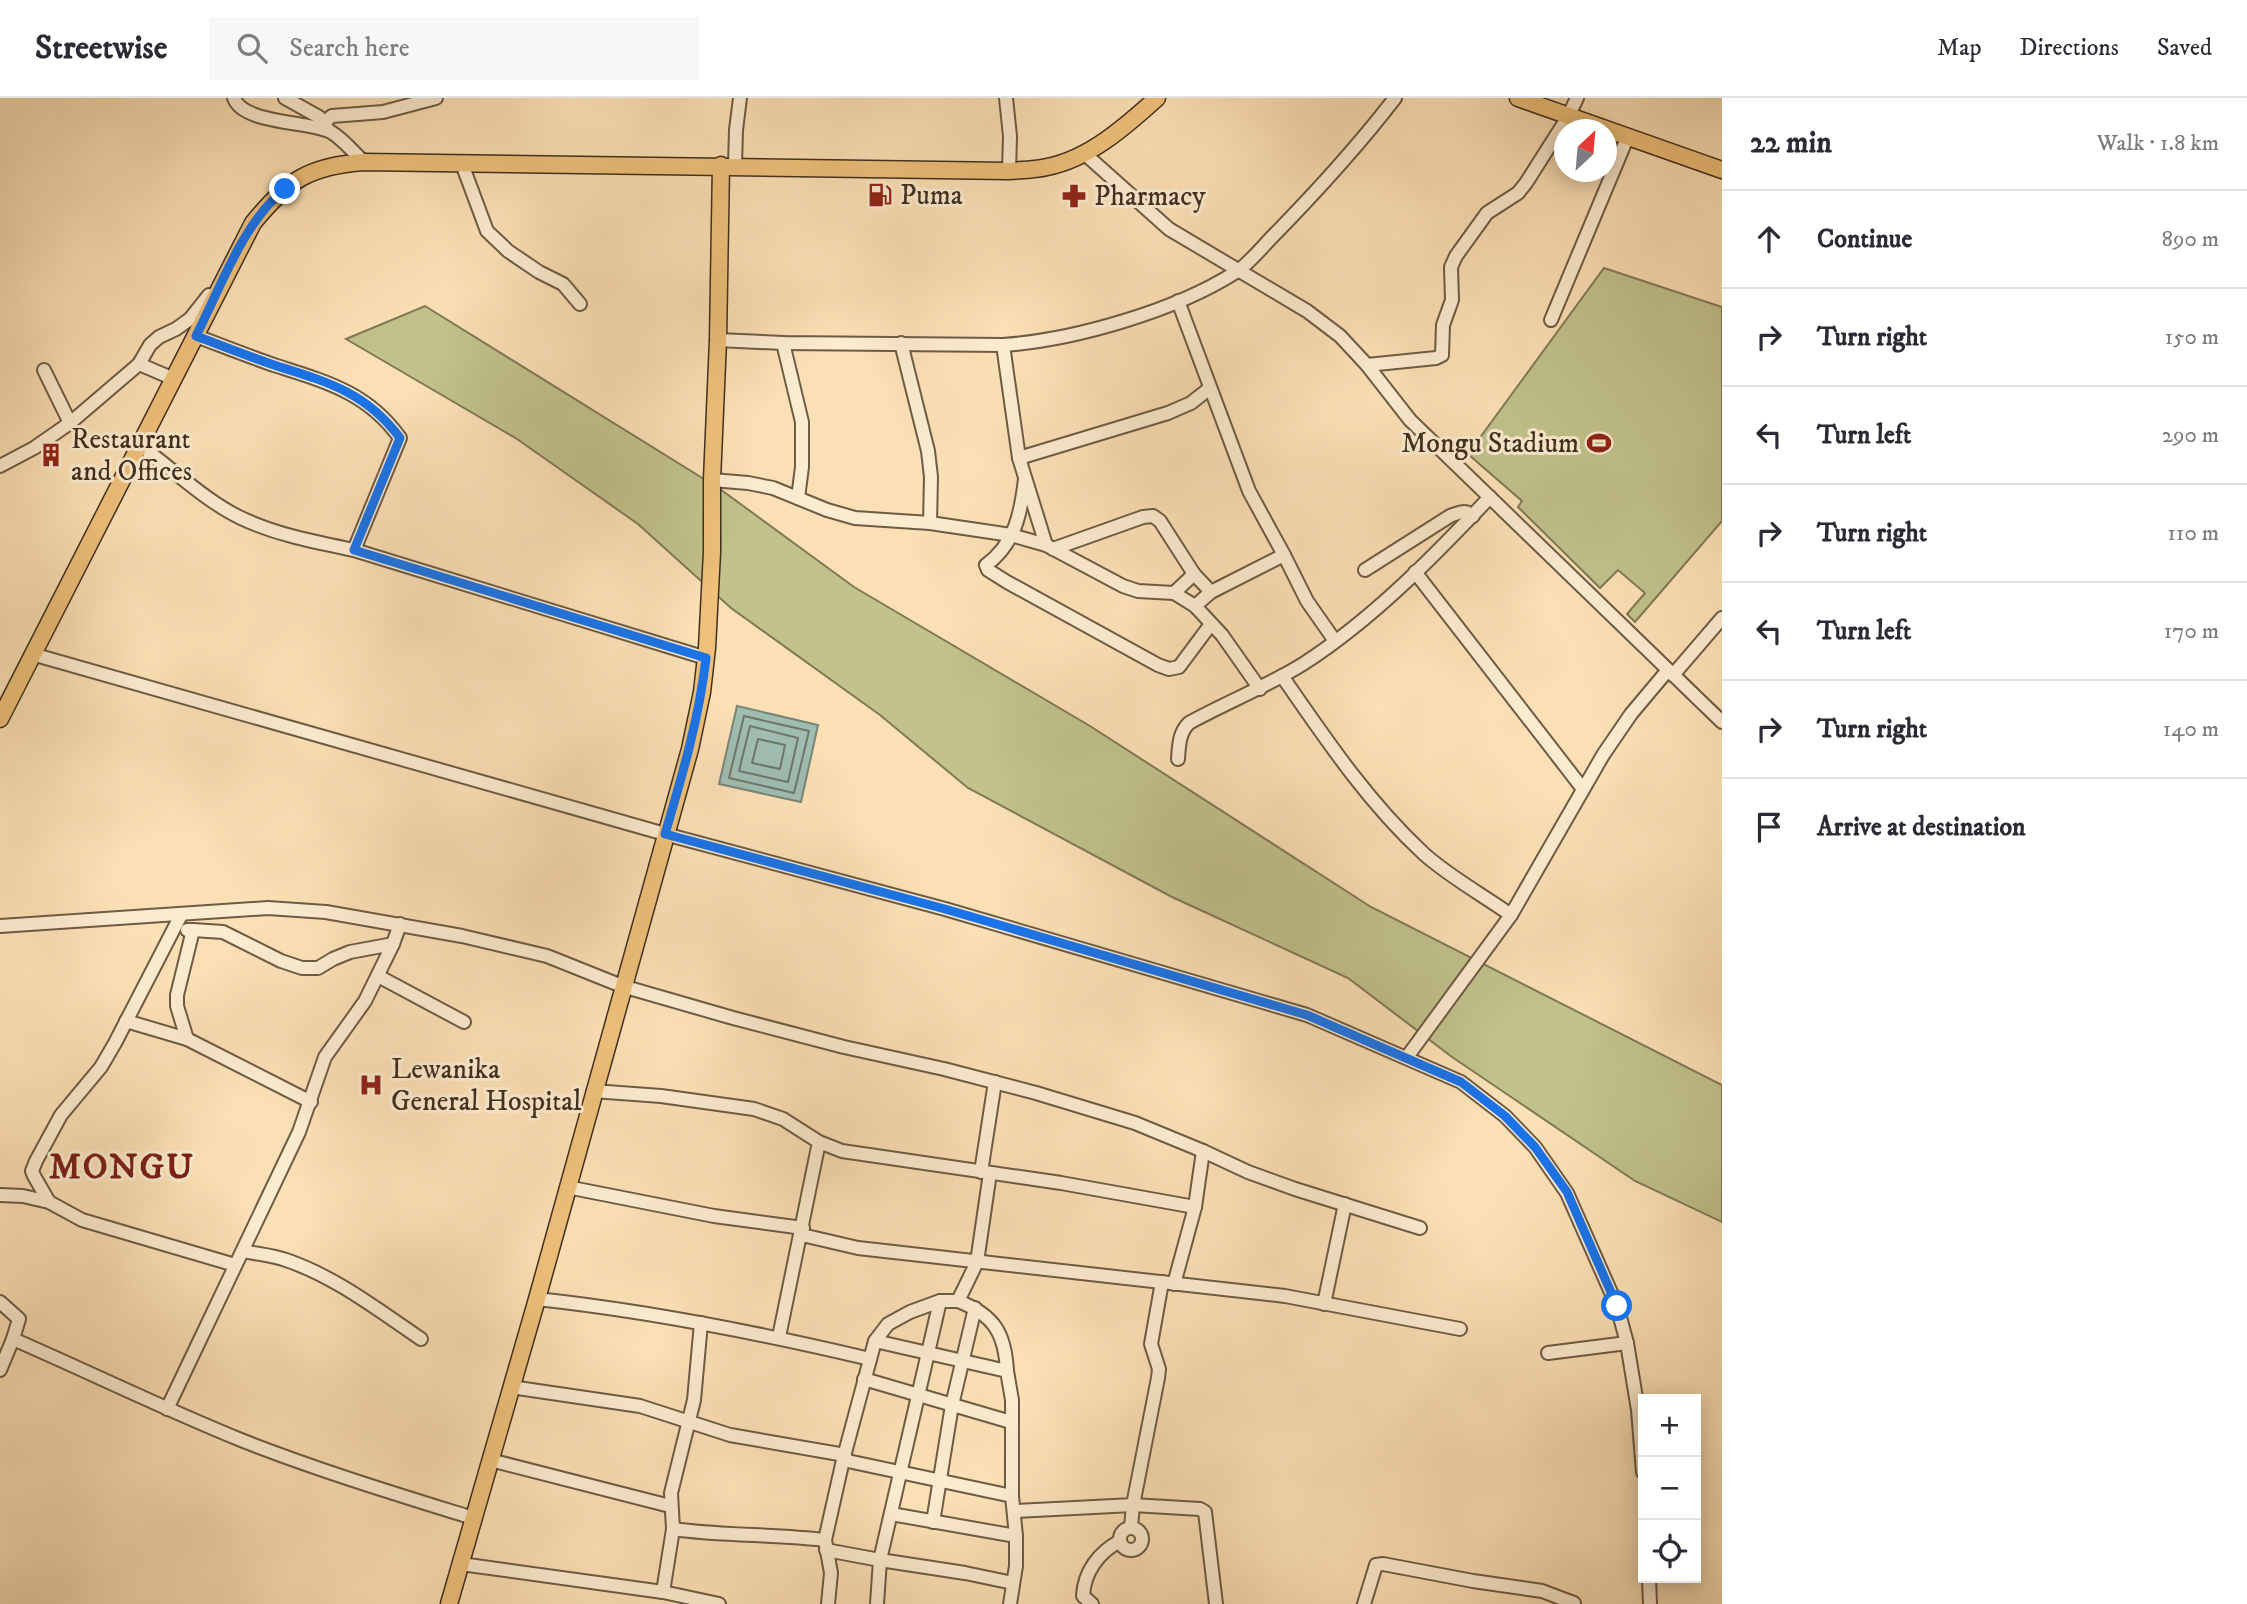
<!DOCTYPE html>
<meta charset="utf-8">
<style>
:root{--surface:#fff;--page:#f7f7f7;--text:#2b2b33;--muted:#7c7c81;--line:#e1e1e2}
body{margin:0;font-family:"IM FELL DW Pica",serif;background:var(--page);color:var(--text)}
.controls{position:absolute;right:21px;bottom:21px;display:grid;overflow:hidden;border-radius:0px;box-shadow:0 4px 18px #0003}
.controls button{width:63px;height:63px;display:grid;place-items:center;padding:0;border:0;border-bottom:2px solid var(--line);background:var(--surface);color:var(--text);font:35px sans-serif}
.compass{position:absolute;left:1554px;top:21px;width:63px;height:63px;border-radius:50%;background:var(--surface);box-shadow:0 4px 18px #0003;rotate:26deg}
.stop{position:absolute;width:21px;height:21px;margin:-16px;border:5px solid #1a73e8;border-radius:50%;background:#fff}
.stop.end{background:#1a73e8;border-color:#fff;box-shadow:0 2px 7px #0008}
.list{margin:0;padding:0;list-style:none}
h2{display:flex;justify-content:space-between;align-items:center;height:91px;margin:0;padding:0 28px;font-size:30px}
h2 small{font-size:23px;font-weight:400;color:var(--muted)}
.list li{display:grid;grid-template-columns:46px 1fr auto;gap:21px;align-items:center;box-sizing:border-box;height:98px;padding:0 28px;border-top:2px solid var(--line)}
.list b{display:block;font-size:26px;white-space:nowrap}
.list em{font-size:23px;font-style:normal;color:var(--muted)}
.icon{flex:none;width:38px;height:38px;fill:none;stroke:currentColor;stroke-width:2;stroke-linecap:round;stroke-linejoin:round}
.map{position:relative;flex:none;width:1722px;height:1506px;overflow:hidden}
header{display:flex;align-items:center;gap:42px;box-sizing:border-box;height:98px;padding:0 35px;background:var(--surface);border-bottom:2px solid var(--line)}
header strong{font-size:33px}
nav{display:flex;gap:38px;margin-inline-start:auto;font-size:24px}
.search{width:490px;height:63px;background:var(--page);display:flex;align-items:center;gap:18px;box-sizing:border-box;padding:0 24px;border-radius:0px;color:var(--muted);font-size:26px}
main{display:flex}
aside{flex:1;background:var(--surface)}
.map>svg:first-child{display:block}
.green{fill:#c1c28c;stroke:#807856;stroke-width:2}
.water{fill:#9fbdb1;stroke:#798477;stroke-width:2}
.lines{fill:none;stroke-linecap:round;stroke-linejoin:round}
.shore{stroke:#6f7668;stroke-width:2}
.minor-casing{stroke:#6e5b44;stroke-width:16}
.major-casing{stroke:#3f2f1f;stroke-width:19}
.minor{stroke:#fcebcf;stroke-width:12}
.major{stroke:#eec07a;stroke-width:16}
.route{stroke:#1a73e8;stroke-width:9}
.labels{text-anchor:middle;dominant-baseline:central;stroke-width:6;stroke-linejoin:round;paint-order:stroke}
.poi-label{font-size:28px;fill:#3f2f1f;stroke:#fcebcf;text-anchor:start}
.district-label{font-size:35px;font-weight:bold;letter-spacing:2px;fill:#7a1f14;stroke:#fcebcf}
</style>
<header>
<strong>Streetwise</strong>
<div class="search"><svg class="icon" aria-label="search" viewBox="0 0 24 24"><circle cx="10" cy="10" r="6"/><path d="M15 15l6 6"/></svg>Search here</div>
<nav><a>Map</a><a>Directions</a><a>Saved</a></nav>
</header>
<main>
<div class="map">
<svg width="1722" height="1506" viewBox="0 0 1722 1506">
<rect width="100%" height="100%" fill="#fbe0b5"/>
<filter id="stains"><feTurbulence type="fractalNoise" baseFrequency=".00286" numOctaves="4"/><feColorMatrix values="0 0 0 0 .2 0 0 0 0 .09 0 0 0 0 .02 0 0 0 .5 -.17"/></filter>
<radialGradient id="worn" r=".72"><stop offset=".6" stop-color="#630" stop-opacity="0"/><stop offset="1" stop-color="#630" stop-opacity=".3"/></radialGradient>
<g class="green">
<path d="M1604 170 1722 209V423L1635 524 1627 516 1645 495 1618 472 1600 490 1518 409 1522 403 1468 356Z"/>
<path d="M425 208 720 391 854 489 1090 628 1371 809 1722 987V1124L1635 1083 1452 959 1348 880 1172 799 968 690 880 617 731 510 638 426 517 341 346 241Z"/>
</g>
<path class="water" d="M737 608 818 627 801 704 719 686Z"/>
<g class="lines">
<g class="shore">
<path d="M744 618 809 633 794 695 729 680Z"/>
<path d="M750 628 798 640 788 684 739 673Z"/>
<path d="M758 641 785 647 780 671 752 665Z"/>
</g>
<g class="minor-casing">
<g id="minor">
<path d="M234 0C243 26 308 23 331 34 343 41 354 55 364 64"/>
<path d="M285 0 319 19 327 30"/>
<path d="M1006 0 1010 38 1009 73"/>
<path d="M324 24 332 18 383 14 436 0"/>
<path d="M1085 56 1169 131 1307 213 1340 238 1367 267 1410 322 1722 624"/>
<path d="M462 66 487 133 508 153 539 174 563 186 580 206"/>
<path d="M735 68 736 32 740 0"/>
<path d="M1178 203 1249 393 1284 457 1307 503 1335 543"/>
<path d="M1551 222 1628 38"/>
<path d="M196 238C223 248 250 259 277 268 327 284 368 295 400 340L354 452"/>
<path d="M718 242 783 245 1003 247C1074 242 1175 213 1236 174 1250 165 1262 149 1274 137 1317 93 1358 48 1395 0"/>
<path d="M783 245 802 324V369L798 400"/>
<path d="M901 245 928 353 931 379 930 425"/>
<path d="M1003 247 1019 360 1046 447"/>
<path d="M139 266 150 247 159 239 176 231 190 221 209 197"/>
<path d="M1367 267 1436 260 1442 257 1443 227 1452 202 1451 169 1456 158 1487 115 1518 95 1526 85 1568 19 1577 0"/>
<path d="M44 272 70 325"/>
<path d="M141 348C171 370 207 404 241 420 277 437 315 444 354 452L706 560"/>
<path d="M1019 360 1168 315 1191 305 1210 290"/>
<path d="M0 368 34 350 70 325 139 266 174 281"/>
<path d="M1025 381C1021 415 1015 446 986 467L988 472 1007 484 1158 567 1169 571 1179 569 1211 526"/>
<path d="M712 382 748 385 773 390 827 412 855 420 930 425 1011 437 1046 447 1123 488 1138 493 1174 495 1195 508 1222 537 1260 591"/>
<path d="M1053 451 1143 419 1153 418 1160 423 1194 476 1211 494"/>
<path d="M1365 472 1450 418C1458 415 1465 411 1473 418"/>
<path d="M1415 474 1583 691"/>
<path d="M1174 495 1194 476"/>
<path d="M1195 508 1211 494 1284 457"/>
<path d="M32 556 665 736 945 811 1307 917 1461 984 1505 1018 1535 1049 1567 1095 1617 1208 1627 1245 1638 1312 1643 1374"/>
<path d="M1673 577 1722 520"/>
<path d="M1282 578C1325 640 1367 703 1423 755 1448 778 1483 797 1511 817"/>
<path d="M1178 661C1179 647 1179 635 1189 625 1227 604 1266 589 1303 566 1373 521 1433 459 1490 399"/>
<path d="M0 828 268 810 326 814 462 838 547 858 622 888 733 920 844 949 944 971 1036 995 1135 1025 1203 1053 1248 1074 1295 1091 1420 1130"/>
<path d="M187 832H193L177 897V908L187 941"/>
<path d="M193 832 223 834 281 863 302 870H318L333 861 350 854 393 846"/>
<path d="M378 878 464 924"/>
<path d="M126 923 187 941 311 1004"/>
<path d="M1407 959 1511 817 1603 657 1631 616 1668 572"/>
<path d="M593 993 661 998 754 1011 783 1021 819 1044 842 1053 1061 1085 1195 1109"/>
<path d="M981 1074 995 984"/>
<path d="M567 1089 714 1118 803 1130"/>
<path d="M0 1097 23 1098 49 1104 82 1122 235 1167"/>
<path d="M49 1104 34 1078 32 1073 36 1063 61 1017 101 969 115 945 181 817"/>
<path d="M802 1137 858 1150 1285 1198 1460 1231"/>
<path d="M243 1153C257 1156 272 1157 286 1162 336 1179 378 1212 421 1241"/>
<path d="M1174 1186 1195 1109 1203 1053"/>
<path d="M537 1201C649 1213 760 1235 870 1261"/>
<path d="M958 1203C994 1217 1005 1235 1007 1273"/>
<path d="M0 1204 19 1221 13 1241C89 1274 164 1311 241 1342 317 1372 396 1396 473 1420"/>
<path d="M1324 1206 1345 1106"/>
<path d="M779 1239 819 1044"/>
<path d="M875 1243 1007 1273 1012 1302V1398L1016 1438V1468L1010 1506"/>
<path d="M1548 1255 1627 1245"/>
<path d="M0 1272 13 1241"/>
<path d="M864 1281 1011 1324"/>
<path d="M511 1289 640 1308 730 1337 845 1357"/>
<path d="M167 1311 299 1034 325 959 365 903 393 846 400 826"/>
<path d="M490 1362 670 1408"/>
<path d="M843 1362 1012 1398"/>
<path d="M1014 1413 1133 1407 1158 1280 1159 1271 1151 1246 1162 1184"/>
<path d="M891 1416 1016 1438"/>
<path d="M933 1424 952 1307 975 1210"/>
<path d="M1131 1429 1133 1407 1200 1411 1205 1414 1216 1506"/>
<circle cx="1131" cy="1441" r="11"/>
<path d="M673 1431C723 1438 774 1436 825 1442"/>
<path d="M826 1452 880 1462 940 1203"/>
<path d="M461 1466 663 1494 719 1506"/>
<path d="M1649 1480 1650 1506"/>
<path d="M663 1494 673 1431 671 1395 694 1302 701 1225"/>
<path d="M828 1506 831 1475 825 1442 843 1362 875 1243 888 1226 910 1214 940 1203H958L977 1164 990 1075"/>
<path d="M877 1506 880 1462 965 1475 1013 1485"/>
<path d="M1092 1506 1083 1498C1084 1474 1099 1454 1120 1443"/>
<path d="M1364 1506 1376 1467 1383 1466 1473 1483 1542 1493 1574 1505"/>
</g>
</g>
<g class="major-casing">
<g id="major">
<path d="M1518 0 1722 72"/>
<path d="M0 621 253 125C288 82 309 68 364 64L1009 73C1021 72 1035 72 1047 69 1089 61 1126 28 1157 0"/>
<path d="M449 1506 537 1201 690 651 702 594 707 550 712 454V382L718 242 721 67"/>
</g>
</g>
<use href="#minor" class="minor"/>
<use href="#major" class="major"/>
</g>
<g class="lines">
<path class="route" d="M285 91C243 124 220 191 196 238 223 248 250 259 277 268 328 284 367 295 400 340L354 452 706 560C699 621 682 678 665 736L945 811 1307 917 1461 984 1505 1018 1535 1049 1567 1094 1617 1208"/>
</g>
<defs>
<g id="fuel-bare" transform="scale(1.89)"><path d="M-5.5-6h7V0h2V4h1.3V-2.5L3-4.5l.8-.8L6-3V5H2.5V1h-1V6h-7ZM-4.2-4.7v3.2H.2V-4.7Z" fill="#8f2418" stroke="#fcebcf" stroke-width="2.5" paint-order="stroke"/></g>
<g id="pharmacy-bare" transform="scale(1.89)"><path d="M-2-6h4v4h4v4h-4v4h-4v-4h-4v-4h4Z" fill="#8f2418" stroke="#fcebcf" stroke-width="2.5" paint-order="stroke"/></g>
<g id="stadium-bare" transform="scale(1.89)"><path d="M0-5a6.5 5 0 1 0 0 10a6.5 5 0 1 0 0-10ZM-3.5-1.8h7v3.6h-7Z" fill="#8f2418" stroke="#fcebcf" stroke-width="2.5" paint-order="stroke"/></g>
<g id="building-bare" transform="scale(1.89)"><path d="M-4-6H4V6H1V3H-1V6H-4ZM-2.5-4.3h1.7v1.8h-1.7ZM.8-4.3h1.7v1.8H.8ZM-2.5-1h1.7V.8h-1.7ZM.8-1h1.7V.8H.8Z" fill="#8f2418" stroke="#fcebcf" stroke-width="2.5" paint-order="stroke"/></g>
<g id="hospital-bare" transform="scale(1.89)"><path d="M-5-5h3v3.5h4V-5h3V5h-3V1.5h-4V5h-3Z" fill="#8f2418" stroke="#fcebcf" stroke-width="2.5" paint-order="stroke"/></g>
</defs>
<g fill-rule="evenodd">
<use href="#fuel-bare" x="880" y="97"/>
<use href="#pharmacy-bare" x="1074" y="98"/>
<use href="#stadium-bare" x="1599" y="345"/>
<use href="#building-bare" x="51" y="357"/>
<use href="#hospital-bare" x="371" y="987"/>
</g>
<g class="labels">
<g class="poi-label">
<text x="900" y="97">Puma</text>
<text x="1094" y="98">Pharmacy</text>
<text x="71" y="341">Restaurant<tspan x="71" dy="32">and Offices</tspan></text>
<text x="1579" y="345" text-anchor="end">Mongu Stadium</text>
<text x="391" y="971">Lewanika<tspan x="391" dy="32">General Hospital</tspan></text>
</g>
<g class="district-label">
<text x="122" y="1070">MONGU</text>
</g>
</g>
<rect width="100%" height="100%" filter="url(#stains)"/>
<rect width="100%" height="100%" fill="url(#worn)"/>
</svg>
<div class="controls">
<button>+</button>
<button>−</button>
<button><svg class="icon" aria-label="locate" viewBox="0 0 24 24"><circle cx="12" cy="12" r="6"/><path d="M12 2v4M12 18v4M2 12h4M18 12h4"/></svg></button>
</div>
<svg class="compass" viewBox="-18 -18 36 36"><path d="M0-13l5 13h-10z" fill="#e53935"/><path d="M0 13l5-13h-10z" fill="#7c7c81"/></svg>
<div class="stop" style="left:1617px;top:1208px"></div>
<div class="stop end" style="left:285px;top:91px"></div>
</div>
<aside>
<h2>22 min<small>Walk · 1.8 km</small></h2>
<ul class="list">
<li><svg class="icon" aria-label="ahead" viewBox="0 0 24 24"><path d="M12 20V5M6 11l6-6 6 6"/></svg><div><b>Continue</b></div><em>890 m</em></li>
<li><svg class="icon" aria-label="right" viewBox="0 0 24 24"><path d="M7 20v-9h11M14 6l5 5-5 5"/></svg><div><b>Turn right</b></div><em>150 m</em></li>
<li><svg class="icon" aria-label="left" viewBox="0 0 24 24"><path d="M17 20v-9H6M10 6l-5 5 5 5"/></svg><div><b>Turn left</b></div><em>290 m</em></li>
<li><svg class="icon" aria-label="right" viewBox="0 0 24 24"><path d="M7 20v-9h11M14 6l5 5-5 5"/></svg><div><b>Turn right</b></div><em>110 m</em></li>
<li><svg class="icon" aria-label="left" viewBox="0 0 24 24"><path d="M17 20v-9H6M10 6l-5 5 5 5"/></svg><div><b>Turn left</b></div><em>170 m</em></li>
<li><svg class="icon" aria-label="right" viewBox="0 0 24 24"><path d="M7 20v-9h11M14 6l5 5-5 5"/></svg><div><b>Turn right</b></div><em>140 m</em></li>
<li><svg class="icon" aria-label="arrive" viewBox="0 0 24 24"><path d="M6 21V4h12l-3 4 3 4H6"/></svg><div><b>Arrive at destination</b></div></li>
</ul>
</aside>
</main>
